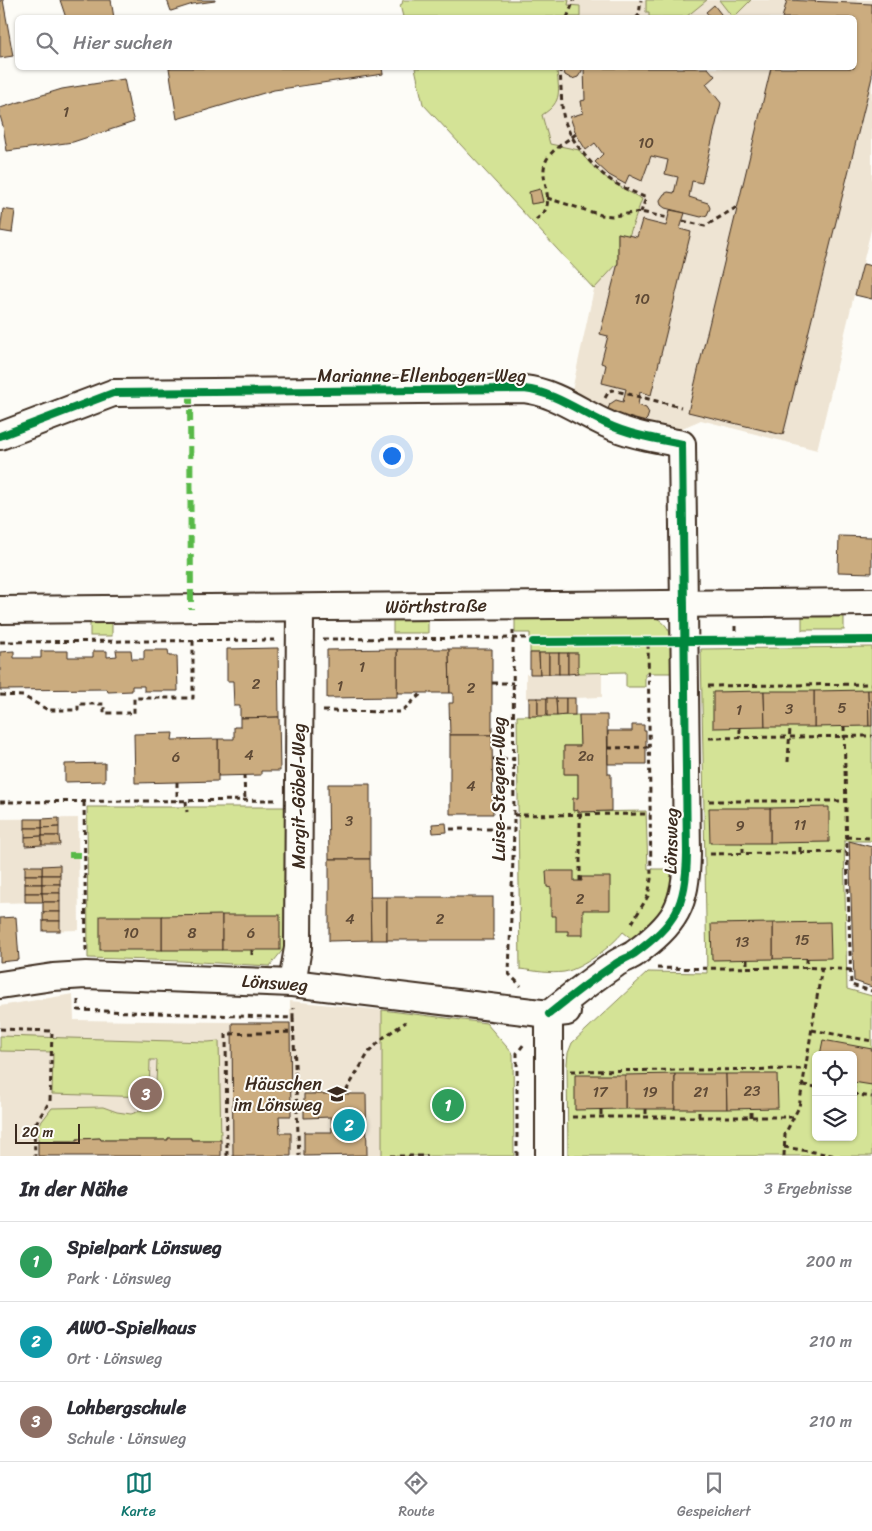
<!DOCTYPE html>
<html lang="de">
<meta charset="utf-8">
<style>
:root{--surface:#fff;--page:#f7f7f7;--text:#2b2b33;--muted:#7c7c81;--line:#e1e1e2;--accent:#0f766e}
body{margin:0;font-family:Sriracha,sans-serif;background:var(--page);color:var(--text)}
.controls{position:absolute;right:15px;bottom:15px;display:grid;overflow:hidden;border-radius:8px;box-shadow:0 1px 4px #0004}
.controls button{width:45px;height:45px;display:grid;place-items:center;padding:0;border:0;border-bottom:1px solid var(--line);background:var(--surface);color:var(--text);font:25px sans-serif}
.scale{position:absolute;left:15px;bottom:12px;width:65px;box-sizing:border-box;padding-left:5px;border:2px solid #3b2a1e;border-top:0;font-size:14px;line-height:18px;white-space:nowrap;color:#3b2a1e;-webkit-text-stroke:4px #fdfcf7;paint-order:stroke}
.you{position:absolute;left:391px;top:455px;width:18px;height:18px;margin:-12px;border:4px solid #fff;border-radius:50%;background:#1a73e8;box-shadow:0 0 0 8px #1a73e833}
.badge{display:grid;place-items:center;width:32px;height:32px;border-radius:50%;background:var(--accent);color:#fff;font-size:16px;font-weight:700}
.pin{position:absolute;translate:-50% -50%;border:2px solid #fff;box-shadow:0 1px 5px #0006}
.list{margin:0;padding:0;list-style:none}
h2{display:flex;justify-content:space-between;align-items:center;height:65px;margin:0;padding:0 20px;font-size:21px}
h2 small{font-size:16px;font-weight:400;color:var(--muted)}
.list li{display:grid;grid-template-columns:32px 1fr auto;gap:15px;align-items:center;box-sizing:border-box;height:80px;padding:0 20px;border-top:1px solid var(--line)}
.list b{display:block;font-size:19px;white-space:nowrap}
.list p{margin:0;font-size:16px;white-space:nowrap;color:var(--muted)}
.list em{font-size:16px;font-style:normal;color:var(--muted)}
.icon{flex:none;width:28px;height:28px;fill:none;stroke:currentColor;stroke-width:2;stroke-linecap:round;stroke-linejoin:round}
.map{position:relative;flex:none;width:872px;height:1156px;overflow:hidden}
.search{position:absolute;background:var(--surface);box-shadow:0 1px 4px #0004;left:15px;right:15px;top:15px;height:55px;display:flex;align-items:center;gap:12px;box-sizing:border-box;padding:0 18px;border-radius:8px;color:var(--muted);font-size:19px}
.sheet{height:305px;background:var(--surface)}
nav{display:flex;justify-content:space-around;align-items:center;box-sizing:border-box;height:70px;border-top:1px solid var(--line);background:var(--surface);font-size:14px;color:var(--muted)}
nav a{display:grid;justify-items:center;gap:2px}
nav .on{color:var(--accent)}
.map>svg:first-child{display:block}
.built{fill:#eee4d3}
.green{fill:#d4e396;stroke:#88865a;fill-rule:evenodd}
.building{fill:#cbac7f;stroke:#3b2a1e}
.lines{fill:none;stroke-linecap:round;stroke-linejoin:round}
.minor-casing{stroke:#3b2a1e;stroke-width:30}
.path{stroke:#3b2a1e;stroke-width:3;stroke-dasharray:5 4;stroke-linecap:butt}
.minor{stroke:#fdfcf7;stroke-width:26}
.quiet{stroke:#58b947;stroke-width:6;stroke-dasharray:12 6;stroke-linecap:butt}
.cycleway-casing{stroke:#fdfcf7;stroke-width:11}
.cycleway{stroke:#00873e;stroke-width:8}
.labels{text-anchor:middle;dominant-baseline:central;stroke-width:4;stroke-linejoin:round;paint-order:stroke}
.number-label{font-size:15px;fill:#5f4a36}
.street-label{font-size:18px;fill:#3b2a1e;stroke:#fdfcf7}
.poi-label{font-size:18px;fill:#3b2a1e;stroke:#fdfcf7;text-anchor:end}
</style>
<div class="map">
<svg width="872" height="1156" viewBox="0 0 872 1156">
<rect width="100%" height="100%" fill="#fdfcf7"/>
<filter id="ink" filterUnits="userSpaceOnUse"><feTurbulence type="fractalNoise" baseFrequency=".02" numOctaves="2"/><feDisplacementMap in="SourceGraphic" scale="10" xChannelSelector="R" yChannelSelector="G"/><feConvolveMatrix kernelMatrix="1 2 1 2 8 2 1 2 1" color-interpolation-filters="sRGB"/></filter>
<g filter="url(#ink)">
<g class="built">
<path d="M403 0H872V226L863 263 872 266V299L854 295 817 450 701 420 673 432 612 416 571 395 594 289 423 104 415 68H854V18H403L400 5 402 4Z"/>
<path d="M530 653H578V673H602V697L575 698V715L529 716V699L526 698V674H530Z"/>
<path d="M78 818 79 930 43 931 42 902 0 903V819Z"/>
<path d="M73 994 74 1020 290 1023V1001L382 1010V1156H0V1006Z"/>
</g>
<g class="green">
<path d="M403 0H569L568 5 580 6V17H403L400 5 402 4Z"/>
<path d="M646 0H707L686 17H649V12H646Z"/>
<path d="M719 0H751L733 18Z"/>
<path d="M415 68H557C558 91 564 101 542 115L550 144 579 150C595 173 617 186 642 199L629 236 618 233V263L594 289 423 104Z"/>
<path d="M640 614C645 616 651 616 656 618 676 627 674 654 674 673H645V687H626V672L578 673 577 653H530V633H515V616Z"/>
<rect x="802" y="614" width="42" height="16"/>
<rect x="393" y="617" width="35" height="16"/>
<rect x="90" y="620" width="22" height="16"/>
<path d="M872 647V841H844L847 989 872 996V1156H568L567 1063 568 1053 572 1043 648 972 707 973 701 649ZM816 1055H853V1137H816Z"/>
<path d="M579 715 580 746H564L565 774H578V798L573 799V810H578L579 812 646 811 648 869H676L667 904 652 922 632 939 623 932C612 946 582 969 564 972 550 974 535 971 520 969L517 716Z"/>
<path d="M87 807H288L289 942 270 966 181 961 88 958Z"/>
<path d="M382 1010 486 1023 513 1054 514 1156H382Z"/>
<path d="M0 1036 208 1042 219 1041 221 1140H191V1138H168V1140H101L100 1138 77 1139V1141H38L39 1125 52 1108 103 1107 117 1112 131 1114 155 1106 157 1060H150L149 1097 52 1094 53 1052 0 1051Z"/>
</g>
<g class="building">
<path d="M0 0H3L13 56 0 58Z"/>
<path d="M60 0H111L114 18H66Z"/>
<path d="M167 0H215V1L193 4 171 11Z"/>
<path d="M787 0 872 4V77L783 435 688 412 771 68H854V18H782Z"/>
<path d="M714 5 724 18H711L706 12Z"/>
<path d="M169 68H382L383 74 274 90 177 119Z"/>
<path d="M563 68H582V71L578 77 572 79 565 75Z"/>
<path d="M584 68H708L715 76 706 84 721 103 702 183 692 181 689 197 708 203 710 208 707 215 701 217 665 208 661 205 660 200 664 194 668 192 674 193 678 177 665 174 668 160 651 156 642 181 629 175 625 184 609 175 595 162 603 154 595 143 586 150 576 134 570 117 583 113 581 101 585 100Z"/>
<path d="M124 79 130 108 134 122 73 142 7 151 3 126 0 116V108L62 89Z"/>
<path d="M540 189 543 202 531 204 529 192Z"/>
<path d="M3 209 15 211 12 233 0 231Z"/>
<path d="M670 210 685 213 680 229 691 232 651 395 640 392 638 405 646 408 649 413 647 419 643 423 610 414 608 409 610 404 616 400 623 402 626 389 602 383 606 365 601 363 608 336 600 334 618 263V233L637 237 642 220 666 226Z"/>
<path d="M863 264 872 266V299L855 295Z"/>
<path d="M839 536 872 537V573L838 572Z"/>
<path d="M278 648 279 717 240 718V706H234L233 681H227V649Z"/>
<path d="M397 649H449L450 693H397Z"/>
<path d="M397 649V697L327 698V650Z"/>
<path d="M449 649H492V735H450L449 703H453V693H450Z"/>
<path d="M116 650H131L132 659H144V650H168L169 656H177L178 691H144V686H132V691L108 692 107 689 0 690V652L14 651V658H41V651H68V657H93V651H107V657L117 656Z"/>
<path d="M530 653H539L540 674H530Z"/>
<path d="M539 653H549V674H540Z"/>
<rect x="549" y="653" width="10" height="21"/>
<rect x="559" y="653" width="9" height="21"/>
<path d="M568 653H578V673L568 674Z"/>
<path d="M868 690 869 726 814 727V691Z"/>
<path d="M868 690H872V726H869Z"/>
<path d="M764 691 765 727 713 728V692Z"/>
<path d="M764 691H814V727H765Z"/>
<rect x="529" y="698" width="9" height="18"/>
<rect x="538" y="698" width="9" height="18"/>
<path d="M547 698H556L557 716H547Z"/>
<path d="M556 698H566V715L557 716Z"/>
<rect x="566" y="698" width="9" height="17"/>
<path d="M579 715H607L608 774H611V811L578 812V810L573 811V798H578V774H564V746H580Z"/>
<path d="M279 717 280 771H261V775L218 776V739H234V727H240V718Z"/>
<path d="M632 725H644V731H646V764H608V731H632Z"/>
<path d="M173 733 172 740 218 739V781L135 783 134 734Z"/>
<path d="M450 735H492L493 814H450Z"/>
<path d="M105 763V781L65 782V764Z"/>
<path d="M328 784H370V859H329Z"/>
<path d="M829 807V842L770 843V808Z"/>
<path d="M709 808H770V843H710Z"/>
<path d="M59 818V827L42 828V819Z"/>
<rect x="25" y="819" width="17" height="9"/>
<path d="M446 823 447 832 433 833 432 824Z"/>
<path d="M59 827V836H42V828Z"/>
<path d="M25 828H42V836L25 837Z"/>
<path d="M42 836V845L25 846V837Z"/>
<path d="M42 836H59L60 845H42Z"/>
<path d="M849 841 872 847V987L854 981Z"/>
<path d="M329 859H370L371 940 329 941Z"/>
<path d="M60 865V875H42V866Z"/>
<rect x="25" y="866" width="17" height="9"/>
<path d="M546 871H574V881H582L581 877H610V910H583V935H568V931H556V916H551V888L547 887Z"/>
<rect x="25" y="875" width="17" height="9"/>
<rect x="42" y="875" width="18" height="9"/>
<rect x="25" y="884" width="17" height="9"/>
<rect x="42" y="884" width="18" height="9"/>
<path d="M25 893H42L43 902H25Z"/>
<path d="M42 893H60V902H43Z"/>
<path d="M370 897H387V940H371Z"/>
<rect x="387" y="897" width="106" height="43"/>
<rect x="43" y="902" width="17" height="10"/>
<rect x="43" y="912" width="17" height="9"/>
<path d="M222 915V950H162V916Z"/>
<rect x="222" y="915" width="58" height="35"/>
<rect x="100" y="916" width="62" height="34"/>
<path d="M16 917 19 960 0 962V918Z"/>
<rect x="43" y="921" width="17" height="10"/>
<path d="M830 922 831 958 773 959V923Z"/>
<path d="M773 923V959L712 960 711 924Z"/>
<path d="M232 1023H290L291 1116H279L280 1133H291V1156H233Z"/>
<path d="M823 1040 872 1049V1085L853 1082V1055H820Z"/>
<path d="M675 1074V1109H625V1075Z"/>
<path d="M675 1074H726L727 1109H675Z"/>
<path d="M726 1074H777L778 1108 727 1109Z"/>
<path d="M575 1075H625V1109L575 1110Z"/>
<path d="M304 1094H366L367 1155 304 1156V1132H332L331 1117 304 1118Z"/>
<path d="M100 1138 101 1140H168V1138H191V1140H221V1156H38V1141H77V1139Z"/>
</g>
<g class="lines">
<g class="minor-casing">
<g id="minor">
<path d="M0 436 113 393 524 389C554 392 580 412 607 424 630 435 657 439 682 444L687 854C686 906 676 923 634 954 628 958 620 960 614 965 591 980 570 997 549 1014"/>
<path d="M0 610 872 602"/>
<path d="M292 983 298 948 300 608"/>
<path d="M0 985 53 977 86 975 292 983 549 1014 567 1012"/>
<path d="M549 1156V1014"/>
</g>
</g>
<g class="path">
<path d="M567 18 574 0"/>
<path d="M636 18 639 15 641 0"/>
<path d="M560 68C561 83 561 99 563 114 567 138 594 170 615 183 625 189 636 193 646 198L641 212"/>
<path d="M547 198 601 215 612 216 641 212 668 218"/>
<path d="M536 220C539 217 544 213 546 209 552 193 538 175 547 159 553 149 566 141 576 134"/>
<path d="M683 221 705 226 737 207"/>
<path d="M605 398 609 391 612 390 681 407"/>
<path d="M735 626V641"/>
<path d="M513 630 514 829 509 974 521 986"/>
<path d="M323 639 529 638 533 642"/>
<path d="M0 642 277 640"/>
<path d="M492 683H513"/>
<path d="M708 686 872 684"/>
<path d="M0 695 23 696 48 710H78V704H104V713H134V698H193V641"/>
<path d="M323 711 401 712 422 693"/>
<path d="M844 726 847 852 851 985 872 991"/>
<path d="M740 728V738"/>
<path d="M709 738 872 736"/>
<path d="M608 748 649 747"/>
<path d="M493 759H514"/>
<path d="M788 762 790 727"/>
<path d="M244 775 245 801"/>
<path d="M177 782V801"/>
<path d="M186 801 187 812"/>
<path d="M709 801H846"/>
<path d="M0 802 276 800"/>
<path d="M84 802 86 951"/>
<path d="M514 815 650 814"/>
<path d="M450 829H514"/>
<path d="M846 837 872 838"/>
<path d="M800 852V843"/>
<path d="M743 853V843"/>
<path d="M710 854 846 852"/>
<path d="M580 881V815"/>
<path d="M632 923 648 896 651 879 648 641"/>
<path d="M252 950V958"/>
<path d="M807 958V968"/>
<path d="M747 959V968"/>
<path d="M657 968C721 970 787 964 851 970"/>
<path d="M78 1000V1010L293 1018V1008"/>
<path d="M293 1018 299 1156"/>
<path d="M0 1029 52 1031 50 1101 34 1126 35 1156"/>
<path d="M812 1030 872 1041"/>
<path d="M571 1071 805 1069"/>
<path d="M803 1085 816 1087"/>
<path d="M346 1091 369 1052 384 1037 406 1022"/>
<path d="M853 1091 855 1082"/>
<path d="M853 1094 872 1097"/>
<path d="M646 1109V1117"/>
<path d="M601 1110V1117"/>
<path d="M572 1117H794"/>
<path d="M699 1117V1109"/>
<path d="M751 1117V1109"/>
<path d="M784 1147 837 1156"/>
<path d="M227 1156 226 1034 294 1032"/>
<path d="M390 1156H428"/>
<path d="M517 1156V1053L524 1044"/>
<path d="M784 1156 785 1134 799 1107 822 967"/>
</g>
<use href="#minor" class="minor"/>
<g class="quiet">
<path d="M190 392 191 609"/>
<path d="M69 855H84"/>
</g>
<g class="cycleway-casing">
<g id="cycleway">
<path d="M0 436 113 393 524 389C554 392 580 412 607 424 630 435 657 439 682 444L687 854C686 906 676 923 634 954 628 958 620 960 614 965 591 980 570 997 549 1014"/>
<path d="M533 642 872 640"/>
</g>
</g>
<use href="#cycleway" class="cycleway"/>
</g>
</g>
<defs>
<g id="school-bare" transform="scale(1.5)"><path d="M0-5L7-2L0 1L-7-2ZM-4 1L0 2.5L4 1V4Q0 6-4 4Z" fill="#3b2a1e" stroke="#fdfcf7" stroke-width="2.5" paint-order="stroke"/></g>
</defs>
<g fill-rule="evenodd">
<use href="#school-bare" x="337" y="1094"/>
</g>
<g class="labels">
<g class="number-label">
<text x="66" y="112">1</text>
<text x="646" y="143">10</text>
<text x="642" y="299">10</text>
<text x="362" y="667">1</text>
<text x="256" y="684">2</text>
<text x="340" y="686">1</text>
<text x="471" y="688">2</text>
<text x="842" y="708">5</text>
<text x="789" y="709">3</text>
<text x="739" y="710">1</text>
<text x="249" y="755">4</text>
<text x="586" y="756">2a</text>
<text x="176" y="757">6</text>
<text x="471" y="786">4</text>
<text x="349" y="821">3</text>
<text x="800" y="825">11</text>
<text x="740" y="826">9</text>
<text x="580" y="899">2</text>
<text x="350" y="919">4</text>
<text x="440" y="919">2</text>
<text x="131" y="933">10</text>
<text x="192" y="933">8</text>
<text x="251" y="933">6</text>
<text x="802" y="940">15</text>
<text x="742" y="942">13</text>
<text x="752" y="1091">23</text>
<text x="600" y="1092">17</text>
<text x="650" y="1092">19</text>
<text x="701" y="1092">21</text>
</g>
<g class="street-label">
<text x="422" y="376">Marianne-Ellenbogen-Weg</text>
<text transform="translate(436 606) rotate(-1)">Wörthstraße</text>
<text transform="translate(499 789) rotate(-90)">Luise-Stegen-Weg</text>
<text transform="translate(299 796) rotate(-90)">Margit-Göbel-Weg</text>
<text transform="translate(671 841) rotate(-89)">Lönsweg</text>
<text transform="translate(275 983) rotate(4)">Lönsweg</text>
</g>
<g class="poi-label">
<text x="322" y="1084">Häuschen<tspan x="322" dy="21">im Lönsweg</tspan></text>
</g>
</g>
</svg>
<div class="controls">
<button><svg class="icon" aria-label="locate" viewBox="0 0 24 24"><circle cx="12" cy="12" r="6"/><path d="M12 2v4M12 18v4M2 12h4M18 12h4"/></svg></button>
<button><svg class="icon" aria-label="layers" viewBox="0 0 24 24"><path d="M12 4l9 5-9 5-9-5zM3 14l9 5 9-5"/></svg></button>
</div>
<div class="scale">20 m</div>
<div class="you"></div>
<div class="pin badge" style="left:448px;top:1105px;background:#2e9e5b">1</div>
<div class="pin badge" style="left:349px;top:1125px;background:#0f9aa8">2</div>
<div class="pin badge" style="left:146px;top:1094px;background:#8d6e63">3</div>
<div class="search"><svg class="icon" aria-label="search" viewBox="0 0 24 24"><circle cx="10" cy="10" r="6"/><path d="M15 15l6 6"/></svg>Hier suchen</div>
</div>
<section class="sheet">
<h2>In der Nähe<small>3 Ergebnisse</small></h2>
<ul class="list">
<li><span class="badge" style="background:#2e9e5b">1</span><div><b>Spielpark Lönsweg</b><p>Park · Lönsweg</p></div><em>200 m</em></li>
<li><span class="badge" style="background:#0f9aa8">2</span><div><b>AWO-Spielhaus</b><p>Ort · Lönsweg</p></div><em>210 m</em></li>
<li><span class="badge" style="background:#8d6e63">3</span><div><b>Lohbergschule</b><p>Schule · Lönsweg</p></div><em>210 m</em></li>
</ul>
</section>
<nav>
<a class="on"><svg class="icon" aria-label="map" viewBox="0 0 24 24"><path d="M3 6l6-2 6 2 6-2v14l-6 2-6-2-6 2zM9 4v14M15 6v14"/></svg>Karte</a>
<a><svg class="icon" aria-label="directions" viewBox="0 0 24 24"><path d="M12 3l9 9-9 9-9-9zM9 14v-3h6M13 9l2 2-2 2"/></svg>Route</a>
<a><svg class="icon" aria-label="saved" viewBox="0 0 24 24"><path d="M7 4h10v16l-5-4-5 4z"/></svg>Gespeichert</a>
</nav>
